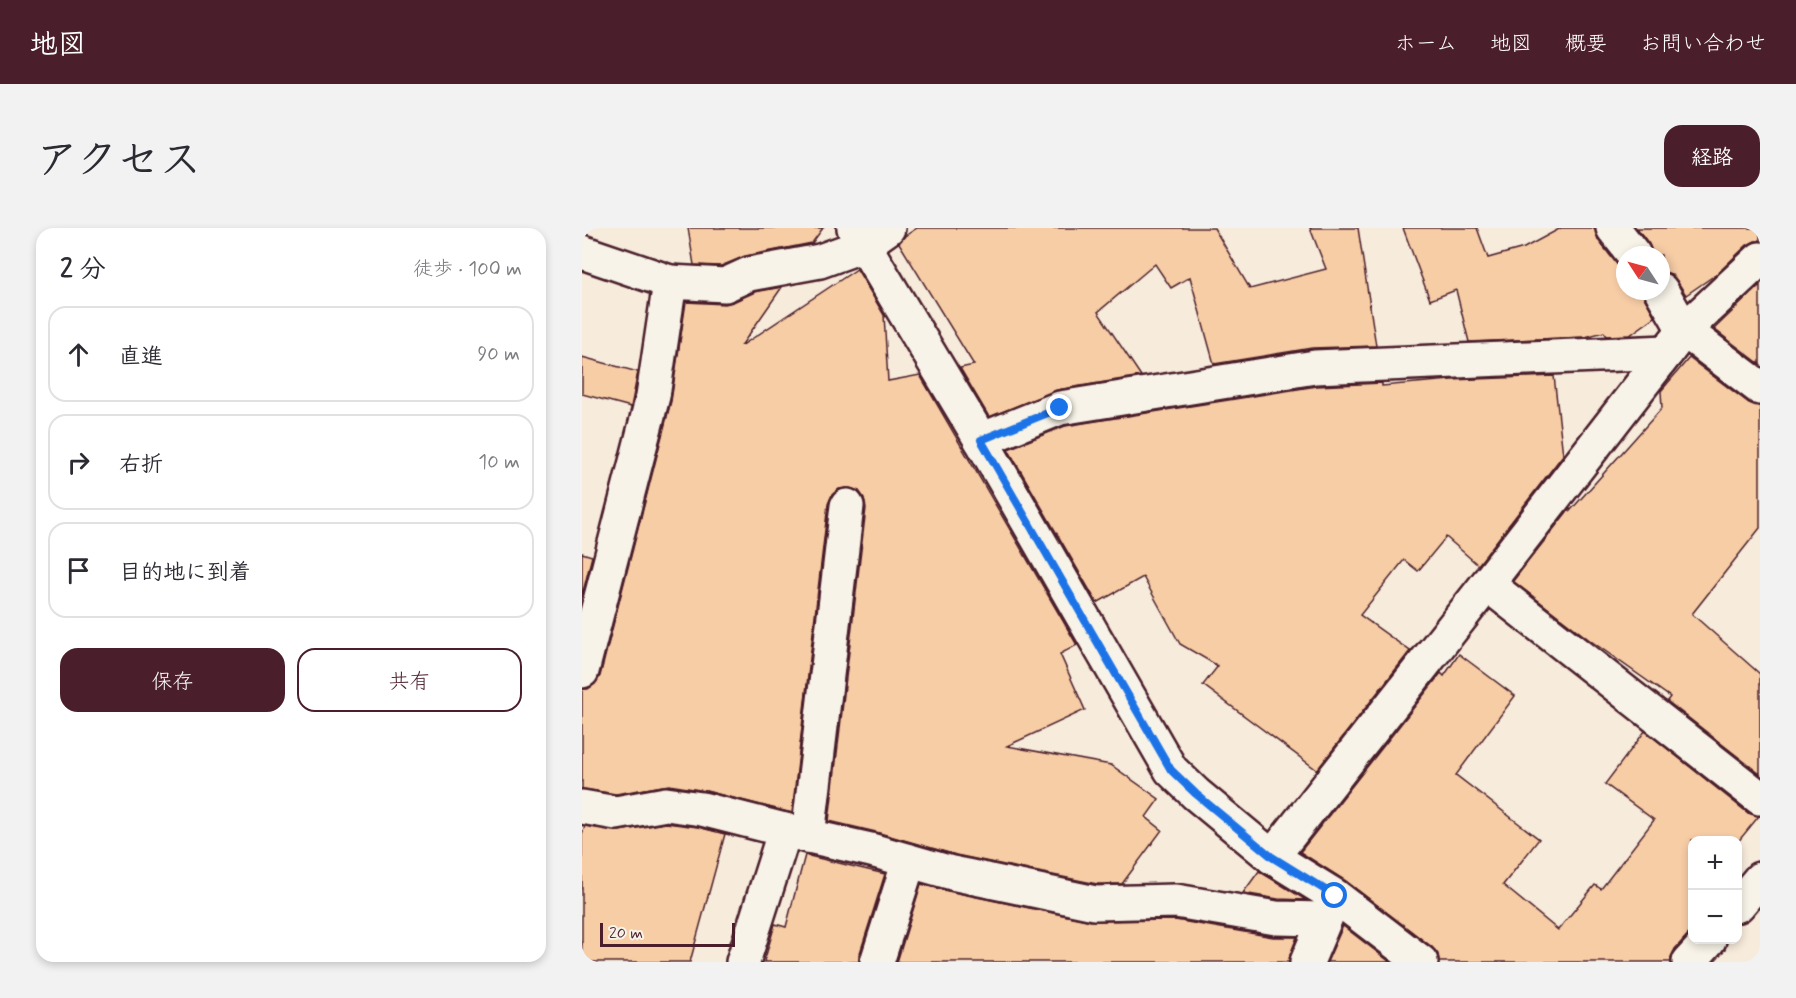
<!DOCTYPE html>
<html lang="ja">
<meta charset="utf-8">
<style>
:root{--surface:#fff;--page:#f2f2f3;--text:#2b2b33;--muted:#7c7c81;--line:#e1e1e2;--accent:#4a1f2b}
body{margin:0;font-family:Mynerve,"Klee One",sans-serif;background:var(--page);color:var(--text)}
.controls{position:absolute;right:18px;bottom:18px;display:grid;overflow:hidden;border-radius:12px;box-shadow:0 3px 9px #0003}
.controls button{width:54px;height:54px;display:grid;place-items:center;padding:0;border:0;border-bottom:2px solid var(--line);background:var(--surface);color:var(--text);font:30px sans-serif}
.compass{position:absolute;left:1034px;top:18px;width:54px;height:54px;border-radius:50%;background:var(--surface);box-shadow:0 3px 9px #0003;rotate:306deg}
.scale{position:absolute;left:18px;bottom:15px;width:135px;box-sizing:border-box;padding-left:6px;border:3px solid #4a1f2b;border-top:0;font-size:16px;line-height:21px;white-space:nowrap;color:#4a1f2b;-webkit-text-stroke:4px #f7f3e8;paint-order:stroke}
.stop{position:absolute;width:18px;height:18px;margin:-14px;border:4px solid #1a73e8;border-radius:50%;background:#fff}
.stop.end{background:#1a73e8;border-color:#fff;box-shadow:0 2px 6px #0008}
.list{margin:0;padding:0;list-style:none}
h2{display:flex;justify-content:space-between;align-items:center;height:78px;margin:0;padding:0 24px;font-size:26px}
h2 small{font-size:20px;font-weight:400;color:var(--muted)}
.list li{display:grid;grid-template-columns:39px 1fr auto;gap:18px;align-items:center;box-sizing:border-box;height:96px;margin:0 12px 12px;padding:0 12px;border:2px solid var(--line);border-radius:18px}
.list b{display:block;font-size:22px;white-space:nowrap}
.list em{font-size:20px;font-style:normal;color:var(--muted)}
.actions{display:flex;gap:12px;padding:18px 24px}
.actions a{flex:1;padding:14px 0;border:2px solid var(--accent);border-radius:18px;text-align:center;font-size:21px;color:var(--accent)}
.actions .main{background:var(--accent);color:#fff}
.icon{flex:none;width:33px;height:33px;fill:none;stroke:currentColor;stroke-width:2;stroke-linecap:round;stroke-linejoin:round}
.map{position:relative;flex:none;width:1178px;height:734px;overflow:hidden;border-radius:18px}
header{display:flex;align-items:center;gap:36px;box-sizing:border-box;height:84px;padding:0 30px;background:var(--accent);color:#fff}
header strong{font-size:28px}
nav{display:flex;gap:33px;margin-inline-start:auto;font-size:21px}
.intro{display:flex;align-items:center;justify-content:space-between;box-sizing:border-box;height:144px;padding:0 36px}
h1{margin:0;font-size:42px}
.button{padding:15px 27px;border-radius:18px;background:var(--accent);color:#fff;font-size:21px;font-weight:700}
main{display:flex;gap:36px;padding:0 36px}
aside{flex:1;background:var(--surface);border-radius:18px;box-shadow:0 3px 9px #0003}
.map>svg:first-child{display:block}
.building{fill:#f7cda6;stroke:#4a1f2b;stroke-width:1.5}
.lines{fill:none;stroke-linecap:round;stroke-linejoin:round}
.minor-casing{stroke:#4a1f2b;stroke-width:38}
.minor{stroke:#f7f3e8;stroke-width:33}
.route{stroke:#1a73e8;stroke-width:8}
</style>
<header>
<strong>地図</strong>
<nav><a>ホーム</a><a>地図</a><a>概要</a><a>お問い合わせ</a></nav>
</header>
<div class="intro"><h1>アクセス</h1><a class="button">経路</a></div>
<main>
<aside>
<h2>2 分<small>徒歩 · 100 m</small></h2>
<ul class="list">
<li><svg class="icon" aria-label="ahead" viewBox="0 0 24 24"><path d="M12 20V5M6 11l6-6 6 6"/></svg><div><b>直進</b></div><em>90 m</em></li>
<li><svg class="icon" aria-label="right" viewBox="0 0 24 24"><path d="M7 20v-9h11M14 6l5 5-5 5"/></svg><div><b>右折</b></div><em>10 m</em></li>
<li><svg class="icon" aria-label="arrive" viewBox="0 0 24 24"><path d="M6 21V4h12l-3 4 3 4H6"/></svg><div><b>目的地に到着</b></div></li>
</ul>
<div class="actions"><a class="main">保存</a><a>共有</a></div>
</aside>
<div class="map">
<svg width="1178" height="734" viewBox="0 0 1178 734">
<rect width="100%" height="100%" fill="#f7ebdb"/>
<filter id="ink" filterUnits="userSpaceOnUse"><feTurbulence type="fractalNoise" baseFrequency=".0167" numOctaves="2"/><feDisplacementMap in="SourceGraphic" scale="12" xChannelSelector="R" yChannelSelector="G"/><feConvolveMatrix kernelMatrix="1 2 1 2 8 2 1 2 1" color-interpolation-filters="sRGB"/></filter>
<g filter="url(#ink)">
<g class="building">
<path d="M106 0H241L230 15 164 28 139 38 112 37Z"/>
<path d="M335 0H632L668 61 744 41 728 0H776L794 118 730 120 632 136 608 49 589 60 573 36 516 84 559 148 475 162 407 189 378 140 392 137 317 15 323 8Z"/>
<path d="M821 0H895L906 30 942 20 979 0H1013L1016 12 1037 39 1043 43V63H1060L1063 71 1073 89 1048 107 1025 108 1022 104 1003 109 887 114 874 62 848 72Z"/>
<path d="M1055 0H1178V13H1173L1165 17 1136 45 1104 67 1095 53 1089 46 1079 43V27H1070L1067 16Z"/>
<path d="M275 41 302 87 306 153 338 147 495 417 478 426 503 482 425 518 529 537 577 571 564 589 580 602 540 656H515L374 627 294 604 247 593 284 280 282 270 277 263 268 260 257 261 250 267 246 276 210 585 124 563 87 557 34 566 0 561V461H6L13 456 18 448 89 173 104 74 143 76 151 74 173 64 200 59 159 118Z"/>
<path d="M1178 57V136L1132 101Z"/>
<path d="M0 129 56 144 49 179 0 166Z"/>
<path d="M1107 130 1167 175 1178 178V300L1110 386 1178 446V546L1085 473 1088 469 1009 413 931 353 988 280V283L1080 180 1079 163Z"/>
<path d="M972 148 981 227 896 337 864 309 836 343 822 332 778 387 828 423 735 542 621 457 636 438 598 416 561 349 515 375 426 221 483 198 735 158 800 155V158L869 152Z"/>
<path d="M0 325 10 328 0 368Z"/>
<path d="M877 426 933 468 874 547 957 611 921 657 976 702 1013 657 1019 661 1072 592 1023 556 1063 503 1166 585 1177 588 1155 615V612H1110V702L1093 721 1089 729V734H857L856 726 850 719 764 653 718 624 859 445 862 448Z"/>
<path d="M84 595 116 599 143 606 108 734H0V606L3 598 37 603Z"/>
<path d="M223 627 303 646 277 728V734H182L193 696 204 699Z"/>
<path d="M677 643 680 645 724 672 696 671 661 665Z"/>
<path d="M339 656 366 663 509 693 593 692 691 709H715L708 727 707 734H315Z"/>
<path d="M761 698 808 734H745Z"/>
</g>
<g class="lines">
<g class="minor-casing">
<g id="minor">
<path d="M272 0 399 212 589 542 614 566 690 629 753 668 839 734"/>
<path d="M1031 0 1052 27"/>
<path d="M0 24 88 54"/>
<path d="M1079 62 1102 102 1178 160"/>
<path d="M399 212 478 180 733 139 1085 124"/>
<path d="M905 356 1178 570"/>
<path d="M0 443 71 168 88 54 143 57 167 46 238 33 282 17 306 0"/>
<path d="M0 579 34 585 84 576 120 581 226 608 289 622 370 645 513 675 594 673 694 690 742 691"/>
<path d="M226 608 265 278"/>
<path d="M690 629 905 356 1102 102 1178 31"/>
<path d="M1156 677 1178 651"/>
<path d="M161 734 203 602"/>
<path d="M295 734 327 633"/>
<path d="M725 734 751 672"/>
<path d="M1107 734 1127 712"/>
</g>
</g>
<use href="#minor" class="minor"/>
</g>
</g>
<g class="lines" filter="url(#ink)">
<path class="route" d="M478 180 399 212 589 542 614 566 690 629 753 668"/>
</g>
</svg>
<div class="controls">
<button>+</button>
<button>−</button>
</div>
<svg class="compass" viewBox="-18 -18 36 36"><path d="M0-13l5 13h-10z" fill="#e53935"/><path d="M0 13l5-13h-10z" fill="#7c7c81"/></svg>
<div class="scale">20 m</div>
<div class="stop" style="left:753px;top:668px"></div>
<div class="stop end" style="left:478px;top:180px"></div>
</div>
</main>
